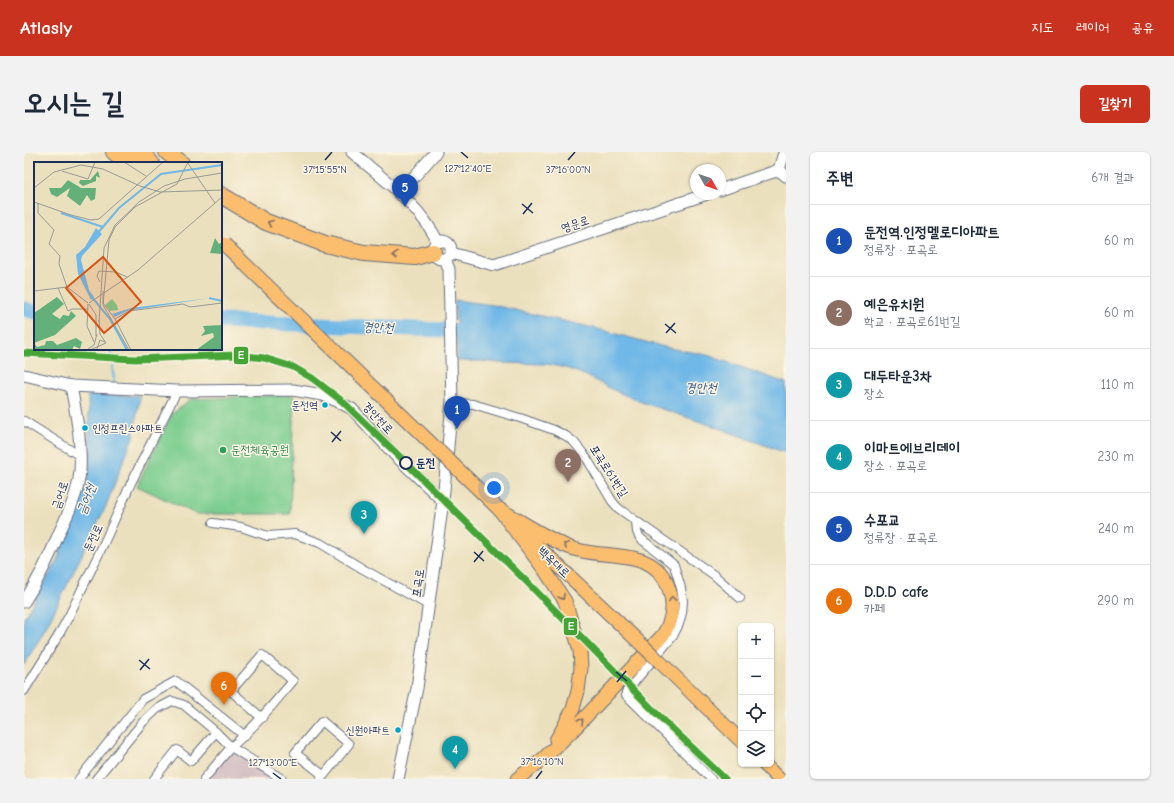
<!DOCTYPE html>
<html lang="ko">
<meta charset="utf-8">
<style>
:root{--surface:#fff;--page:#f2f2f3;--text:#1f2937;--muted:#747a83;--line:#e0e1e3;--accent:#c8321e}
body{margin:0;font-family:"Comic Neue","Poor Story",sans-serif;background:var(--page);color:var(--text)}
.controls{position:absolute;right:12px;bottom:12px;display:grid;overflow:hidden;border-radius:6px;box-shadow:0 1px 3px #0004}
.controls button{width:36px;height:36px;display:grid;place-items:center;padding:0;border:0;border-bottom:1px solid var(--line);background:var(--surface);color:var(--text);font:20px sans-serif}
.compass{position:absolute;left:666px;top:12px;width:36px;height:36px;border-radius:50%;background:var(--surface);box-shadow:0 1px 3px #0004;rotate:130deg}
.you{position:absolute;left:470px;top:336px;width:14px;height:14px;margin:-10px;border:3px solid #fff;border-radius:50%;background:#1a73e8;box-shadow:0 0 0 6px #1a73e833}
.badge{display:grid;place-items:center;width:26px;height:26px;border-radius:50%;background:var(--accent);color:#fff;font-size:13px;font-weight:700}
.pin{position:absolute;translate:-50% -33px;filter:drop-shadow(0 1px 2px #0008)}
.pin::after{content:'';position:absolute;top:21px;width:14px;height:12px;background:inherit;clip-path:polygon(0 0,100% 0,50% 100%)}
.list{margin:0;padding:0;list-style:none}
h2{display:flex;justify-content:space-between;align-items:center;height:52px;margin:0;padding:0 16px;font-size:17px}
h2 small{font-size:13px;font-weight:400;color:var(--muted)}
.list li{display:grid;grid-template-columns:26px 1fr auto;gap:12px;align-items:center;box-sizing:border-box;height:72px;padding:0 16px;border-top:1px solid var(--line)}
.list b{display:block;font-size:15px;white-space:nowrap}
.list p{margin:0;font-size:13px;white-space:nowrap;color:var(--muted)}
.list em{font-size:13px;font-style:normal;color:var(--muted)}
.icon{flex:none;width:22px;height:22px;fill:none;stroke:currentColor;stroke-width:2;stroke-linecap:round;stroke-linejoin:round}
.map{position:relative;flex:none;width:762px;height:627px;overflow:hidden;border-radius:6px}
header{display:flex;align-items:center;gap:24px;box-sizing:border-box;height:56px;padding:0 20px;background:var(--accent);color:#fff}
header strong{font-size:19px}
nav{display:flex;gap:22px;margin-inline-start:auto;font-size:14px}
.intro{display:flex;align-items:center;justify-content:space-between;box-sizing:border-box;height:96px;padding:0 24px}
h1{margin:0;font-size:28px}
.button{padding:10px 18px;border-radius:6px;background:var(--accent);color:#fff;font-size:14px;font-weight:700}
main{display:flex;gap:24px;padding:0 24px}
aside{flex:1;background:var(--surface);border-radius:6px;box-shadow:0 1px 3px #0004}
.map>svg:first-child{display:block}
.industrial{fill:#d2bec3}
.green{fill:#7bcd8f;stroke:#4b7e76}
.water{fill:#6fb8e7;stroke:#4574a2}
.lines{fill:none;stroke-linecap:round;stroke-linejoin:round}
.stream{stroke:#6fb8e7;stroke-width:2.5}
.river{stroke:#6fb8e7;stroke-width:15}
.minor-casing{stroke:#646d7f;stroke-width:10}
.tertiary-casing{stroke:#646d7f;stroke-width:13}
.primary-casing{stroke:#646d7f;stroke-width:15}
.motorway-casing{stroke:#646d7f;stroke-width:18}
.minor{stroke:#fff;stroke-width:8}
.tertiary{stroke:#fff;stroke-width:11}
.primary{stroke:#fbbd6e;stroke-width:13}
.motorway{stroke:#fbbd6e;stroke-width:16}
.primary-bridge-casing{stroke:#646d7f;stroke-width:15;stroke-linecap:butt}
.primary-bridge{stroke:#fbbd6e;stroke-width:13}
.rail-1-casing{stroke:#fcf5e5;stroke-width:10}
.rail-1{stroke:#44a436;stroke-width:7}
.oneway{stroke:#806f65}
.ticks{fill:none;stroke:#1b2f5e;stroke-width:1.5}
.bus-dot{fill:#01a3c8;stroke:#fcf5e5;stroke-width:1.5}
.leisure-dot{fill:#2e9e5b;stroke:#fcf5e5;stroke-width:1.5}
.stop-dot{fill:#fcf5e5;stroke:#1b2f5e;stroke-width:2}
.labels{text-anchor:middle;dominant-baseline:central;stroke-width:3;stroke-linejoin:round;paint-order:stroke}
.bus-label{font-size:11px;fill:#1b2f5e;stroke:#fcf5e5;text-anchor:end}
.street-label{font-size:12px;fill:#1b2f5e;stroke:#fcf5e5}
.leisure-label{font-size:12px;fill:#27864d;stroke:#fcf5e5;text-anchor:start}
.stop-label{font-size:12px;font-weight:bold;fill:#1b2f5e;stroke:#fcf5e5;text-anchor:start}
.water-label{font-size:13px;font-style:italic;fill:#345887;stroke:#fcf5e5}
.inset-river{fill:none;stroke:#6fb8e7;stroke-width:2}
.inset-road{fill:none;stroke:#989997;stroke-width:1}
.view{fill:#d45514;fill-opacity:0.15;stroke:#d45514;stroke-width:2}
.inset-edge{fill:none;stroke:#1b2f5e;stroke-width:2}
.ticks-label{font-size:10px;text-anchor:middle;fill:#1b2f5e;stroke:#fcf5e5;stroke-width:3;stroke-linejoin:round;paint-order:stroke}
.line-badge{stroke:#fcf5e5;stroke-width:1.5}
.badge-label{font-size:11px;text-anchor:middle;font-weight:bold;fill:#fff}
</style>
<header>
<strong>Atlasly</strong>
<nav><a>지도</a><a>레이어</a><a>공유</a></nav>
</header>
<div class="intro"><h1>오시는 길</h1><a class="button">길찾기</a></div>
<main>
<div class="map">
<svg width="762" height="627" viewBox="0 0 762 627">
<rect width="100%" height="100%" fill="#fcf5e5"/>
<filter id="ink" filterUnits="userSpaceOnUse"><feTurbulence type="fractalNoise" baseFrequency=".025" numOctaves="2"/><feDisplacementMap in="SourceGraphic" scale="8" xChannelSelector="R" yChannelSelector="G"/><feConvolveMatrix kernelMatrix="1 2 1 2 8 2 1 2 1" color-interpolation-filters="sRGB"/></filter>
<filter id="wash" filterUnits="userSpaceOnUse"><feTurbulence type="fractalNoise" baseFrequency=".012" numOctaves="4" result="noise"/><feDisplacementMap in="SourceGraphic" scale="16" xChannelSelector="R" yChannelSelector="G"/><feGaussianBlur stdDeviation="0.9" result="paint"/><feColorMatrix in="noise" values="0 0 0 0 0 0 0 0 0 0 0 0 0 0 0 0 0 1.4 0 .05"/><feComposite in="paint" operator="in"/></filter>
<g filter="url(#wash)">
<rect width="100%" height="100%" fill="#ebe0bd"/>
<path class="industrial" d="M207 595 260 627H180Z"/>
<path class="green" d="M270 243 266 362H172L113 334 148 262 167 247Z"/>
<g class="water">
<path d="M431 148 469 153 570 176 640 195 683 203 762 231V301L692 275 617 250 587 237 563 224 542 216 523 212 475 211 458 209H434Z"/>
<path d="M64 243 116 244 109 285 81 356 22 476 0 513V466L32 411 63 333 66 307Z"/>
</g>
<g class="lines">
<path class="stream" d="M87 197 90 232"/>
<g class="river">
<path d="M0 157 11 160"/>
<path d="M197 169 442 179"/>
</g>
</g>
</g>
<g filter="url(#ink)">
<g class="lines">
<g class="minor-casing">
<g id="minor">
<path d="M428 251 449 252 496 266 530 278 542 284 550 290 562 305 588 349 594 356 612 369 613 380 616 386 650 413 657 436 659 449 658 461 655 472 649 484 602 540V543L687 627"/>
<path d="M0 269 56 304"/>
<path d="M612 369 690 423 716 446"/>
<path d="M189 371 217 375 244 384 271 382 296 391 339 417 404 453"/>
<path d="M0 539 33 486 45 464 80 391 107 331 153 239"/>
<path d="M55 627 119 547 152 529 221 584"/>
<path d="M72 627 119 570 133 557 148 549 160 553 192 580 207 595C231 575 249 552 269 529L238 503 207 539 238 566"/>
<path d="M130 627 153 598 167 609 192 580"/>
<path d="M180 627 207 595 258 627"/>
<path d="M297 627 325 592 298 569 271 601 299 623"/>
</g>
</g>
<g class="tertiary-casing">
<g id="tertiary">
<path d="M328 0C359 27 395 52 414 90"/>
<path d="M755 18 759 4 762 0"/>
<path d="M696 38 755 18 762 24"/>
<path d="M375 42 412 0"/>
<circle cx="418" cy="98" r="9"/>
<path d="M427 101 470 113 683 42"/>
<path d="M0 223 47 234 153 239 269 238 299 243 313 249 328 257 371 303 419 349"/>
<path d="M0 450C15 427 26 404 36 379 45 360 54 341 56 319 58 291 52 262 47 234"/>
<path d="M374 627 393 536 419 349 428 251 425 117 421 107"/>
</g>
</g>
<g class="primary-casing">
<g id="primary">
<path d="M105 0 117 11"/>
<path d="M445 328 481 363"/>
<path d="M475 357C497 369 523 387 547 396 581 409 631 393 645 437 651 454 648 468 639 483L549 578 519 607 493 627"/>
<path d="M478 361 520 417 541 449 556 498 557 516 554 539 549 557 538 578 532 588"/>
<path d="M502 383 616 491"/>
<path d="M636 510 717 589"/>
<path d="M740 612 755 627"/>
</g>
</g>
<g class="motorway-casing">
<g id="motorway">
<path d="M90 0 104 11"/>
<path d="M117 0 127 11"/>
<path d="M143 0 157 11"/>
<path d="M197 43 242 70 301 92 340 101 391 105 409 100"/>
</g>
</g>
<use href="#minor" class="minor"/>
<use href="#tertiary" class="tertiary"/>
<use href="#primary" class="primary"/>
<use href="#motorway" class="motorway"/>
<g class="primary-bridge-casing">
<g id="primary-bridge">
<path d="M200 92 445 328"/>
<path d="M616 491 636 510"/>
</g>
</g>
<use href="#primary-bridge" class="primary-bridge"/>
<g class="rail-1-casing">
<path id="rail-1" d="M0 201 111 207 214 203 240 206 269 215 288 226 318 249 370 299 503 430 631 560 701 627"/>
</g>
<use href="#rail-1" class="rail-1"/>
</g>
<defs><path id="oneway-chevron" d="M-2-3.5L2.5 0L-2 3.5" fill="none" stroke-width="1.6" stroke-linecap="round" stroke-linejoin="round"/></defs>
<g class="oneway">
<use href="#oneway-chevron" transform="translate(246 71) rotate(-157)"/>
<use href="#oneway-chevron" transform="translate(371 103) rotate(-176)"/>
<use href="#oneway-chevron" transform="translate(542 393) rotate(-155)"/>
<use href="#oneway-chevron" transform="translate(538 445) rotate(60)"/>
<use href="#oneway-chevron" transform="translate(648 447) rotate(-99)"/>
<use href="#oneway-chevron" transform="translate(557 569) rotate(-46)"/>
</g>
</g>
<path class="ticks" d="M437 0 444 6M301 8 308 0M544 8 551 0M498 52 509 61M499 62 508 51M641 172 652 181M642 181 651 171M307 280 317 289M308 290 317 279M450 400 460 409M450 410 459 399M115 508 126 517M116 518 125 507M592 520 603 529M593 530 602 519M249 621 257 627M512 627 518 619"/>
<g class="bus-dot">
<circle cx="301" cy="253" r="3.5"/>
<circle cx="61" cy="276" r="3.5"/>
<circle cx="374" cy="578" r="3.5"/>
</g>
<circle class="leisure-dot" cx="199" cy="298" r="4"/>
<circle class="stop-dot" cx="382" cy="311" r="6"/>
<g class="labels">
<g class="bus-label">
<text x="294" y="253">둔전역</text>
<text x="68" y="276" text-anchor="start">인정프린스아파트</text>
<text x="366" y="578">신원아파트</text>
</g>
<g class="street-label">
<text transform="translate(551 72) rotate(-18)">영문로</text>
<text transform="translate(354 266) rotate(47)">경안천로</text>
<text transform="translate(585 319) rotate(57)">포곡로61번길</text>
<text transform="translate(36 343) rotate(-72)">금어로</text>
<text transform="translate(69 386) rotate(-65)">둔전로</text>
<text transform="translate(530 410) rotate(44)">백옥대로</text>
<text transform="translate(394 431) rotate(-82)">포곡로</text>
</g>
<g class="leisure-label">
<text x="207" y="298">둔전체육공원</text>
</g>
<g class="stop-label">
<text x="392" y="311">둔전</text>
</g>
<g class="water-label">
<text transform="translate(354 175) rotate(2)">경안천</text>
<text x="677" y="235">경안천</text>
<text transform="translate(62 347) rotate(-69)">금어천</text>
</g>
</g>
<g transform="translate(10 10)">
<rect width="188" height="188" fill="#ebe0bd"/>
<path d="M78 137 83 143 84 148 76 149 71 143Z" fill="#7bcd8f"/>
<path d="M64 9 66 16 62 14V19L49 24 45 21 46 18H56ZM34 18 47 26H62L61 37 57 39 53 33 46 44 33 34 36 26 23 35 17 32 15 26H27ZM181 76 185 82 188 80V92L176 91ZM23 135 30 142 18 152 26 157 29 153 35 154 37 149 42 154 21 173 0 181 3 185 11 183 12 179H19L23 183 42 176 48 180 46 187 40 184 38 188H0V151ZM188 163V188H162L180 175 179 171 167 174 171 169 169 164Z" fill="#64b07a"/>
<path d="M62 66 68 72 48 94 47 98 55 128 60 135 57 138 44 112 42 93 51 85ZM176 136 93 149 81 155 78 152 97 146Z" fill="#6fb8e7"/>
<path class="inset-river" d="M27 51 69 65M63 72 85 46 127 12 188 3M57 134 76 157 93 188M175 136 188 139"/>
<path class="inset-road" d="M90 0 112 14M153 0 181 41M28 9 54 17 61 0M0 26 20 10 47 3 69 7 106 24 126 30 188 28M0 40 37 53 57 58 65 57 129 0M4 41V51L20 68 15 82 26 94 25 102 33 125 54 141M66 120 63 114 65 109 82 110 93 115M24 126 34 149M0 129 33 125M69 129V141L81 157 97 188M55 141 104 108 188 35M54 142 53 164 60 180M55 142 62 153V174M34 149 38 147H53M81 157 95 149 149 142 156 145 188 141M65 160 70 86 81 63 105 40 130 24 151 17 188 11M54 187 60 183 63 172M63 187 66 178 71 180M56 188 72 181 66 172 65 158M95 188 69 143 75 78 81 65 101 45 143 22 154 0"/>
<path class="view" d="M69 95 107 140 70 171 32 126Z"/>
<rect width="188" height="188" class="inset-edge"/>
</g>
<g class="ticks-label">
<text x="444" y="20">127°12'40"E</text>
<text x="301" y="21">37°15'55"N</text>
<text x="544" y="21">37°16'00"N</text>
<text x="518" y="613">37°16'10"N</text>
<text x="249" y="614">127°13'00"E</text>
</g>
<g class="line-badge">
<rect x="209" y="194" width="16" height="19" rx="4" fill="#44a436"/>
<rect x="539" y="465" width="15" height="19" rx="4" fill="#44a436"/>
</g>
<g class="badge-label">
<text x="217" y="207">E</text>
<text x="547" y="478">E</text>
</g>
</svg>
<div class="controls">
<button>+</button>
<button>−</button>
<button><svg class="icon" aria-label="locate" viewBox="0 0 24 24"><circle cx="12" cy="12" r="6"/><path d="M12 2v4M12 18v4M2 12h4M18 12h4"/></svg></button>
<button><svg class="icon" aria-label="layers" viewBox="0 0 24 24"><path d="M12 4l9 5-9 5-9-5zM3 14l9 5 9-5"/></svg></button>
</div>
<svg class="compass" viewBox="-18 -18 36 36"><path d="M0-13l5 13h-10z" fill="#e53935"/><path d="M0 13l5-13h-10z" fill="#747a83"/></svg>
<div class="you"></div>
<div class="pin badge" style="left:433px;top:277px;background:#1a4fb4">1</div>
<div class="pin badge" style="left:544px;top:330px;background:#8d6e63">2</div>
<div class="pin badge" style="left:340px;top:382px;background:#0f9aa8">3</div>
<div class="pin badge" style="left:431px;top:617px;background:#0f9aa8">4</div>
<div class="pin badge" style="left:381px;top:55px;background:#1a4fb4">5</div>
<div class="pin badge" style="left:200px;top:553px;background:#e8710a">6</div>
</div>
<aside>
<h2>주변<small>6개 결과</small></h2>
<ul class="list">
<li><span class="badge" style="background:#1a4fb4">1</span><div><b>둔전역.인정멜로디아파트</b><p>정류장 · 포곡로</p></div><em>60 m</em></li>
<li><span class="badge" style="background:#8d6e63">2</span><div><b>예은유치원</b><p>학교 · 포곡로61번길</p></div><em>60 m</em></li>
<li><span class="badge" style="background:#0f9aa8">3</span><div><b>대두타운3차</b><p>장소</p></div><em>110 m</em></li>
<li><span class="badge" style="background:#0f9aa8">4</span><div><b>이마트에브리데이</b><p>장소 · 포곡로</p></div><em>230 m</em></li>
<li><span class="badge" style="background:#1a4fb4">5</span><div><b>수포교</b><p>정류장 · 포곡로</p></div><em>240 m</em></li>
<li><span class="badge" style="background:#e8710a">6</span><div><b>D.D.D cafe</b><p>카페</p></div><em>290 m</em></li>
</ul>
</aside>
</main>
